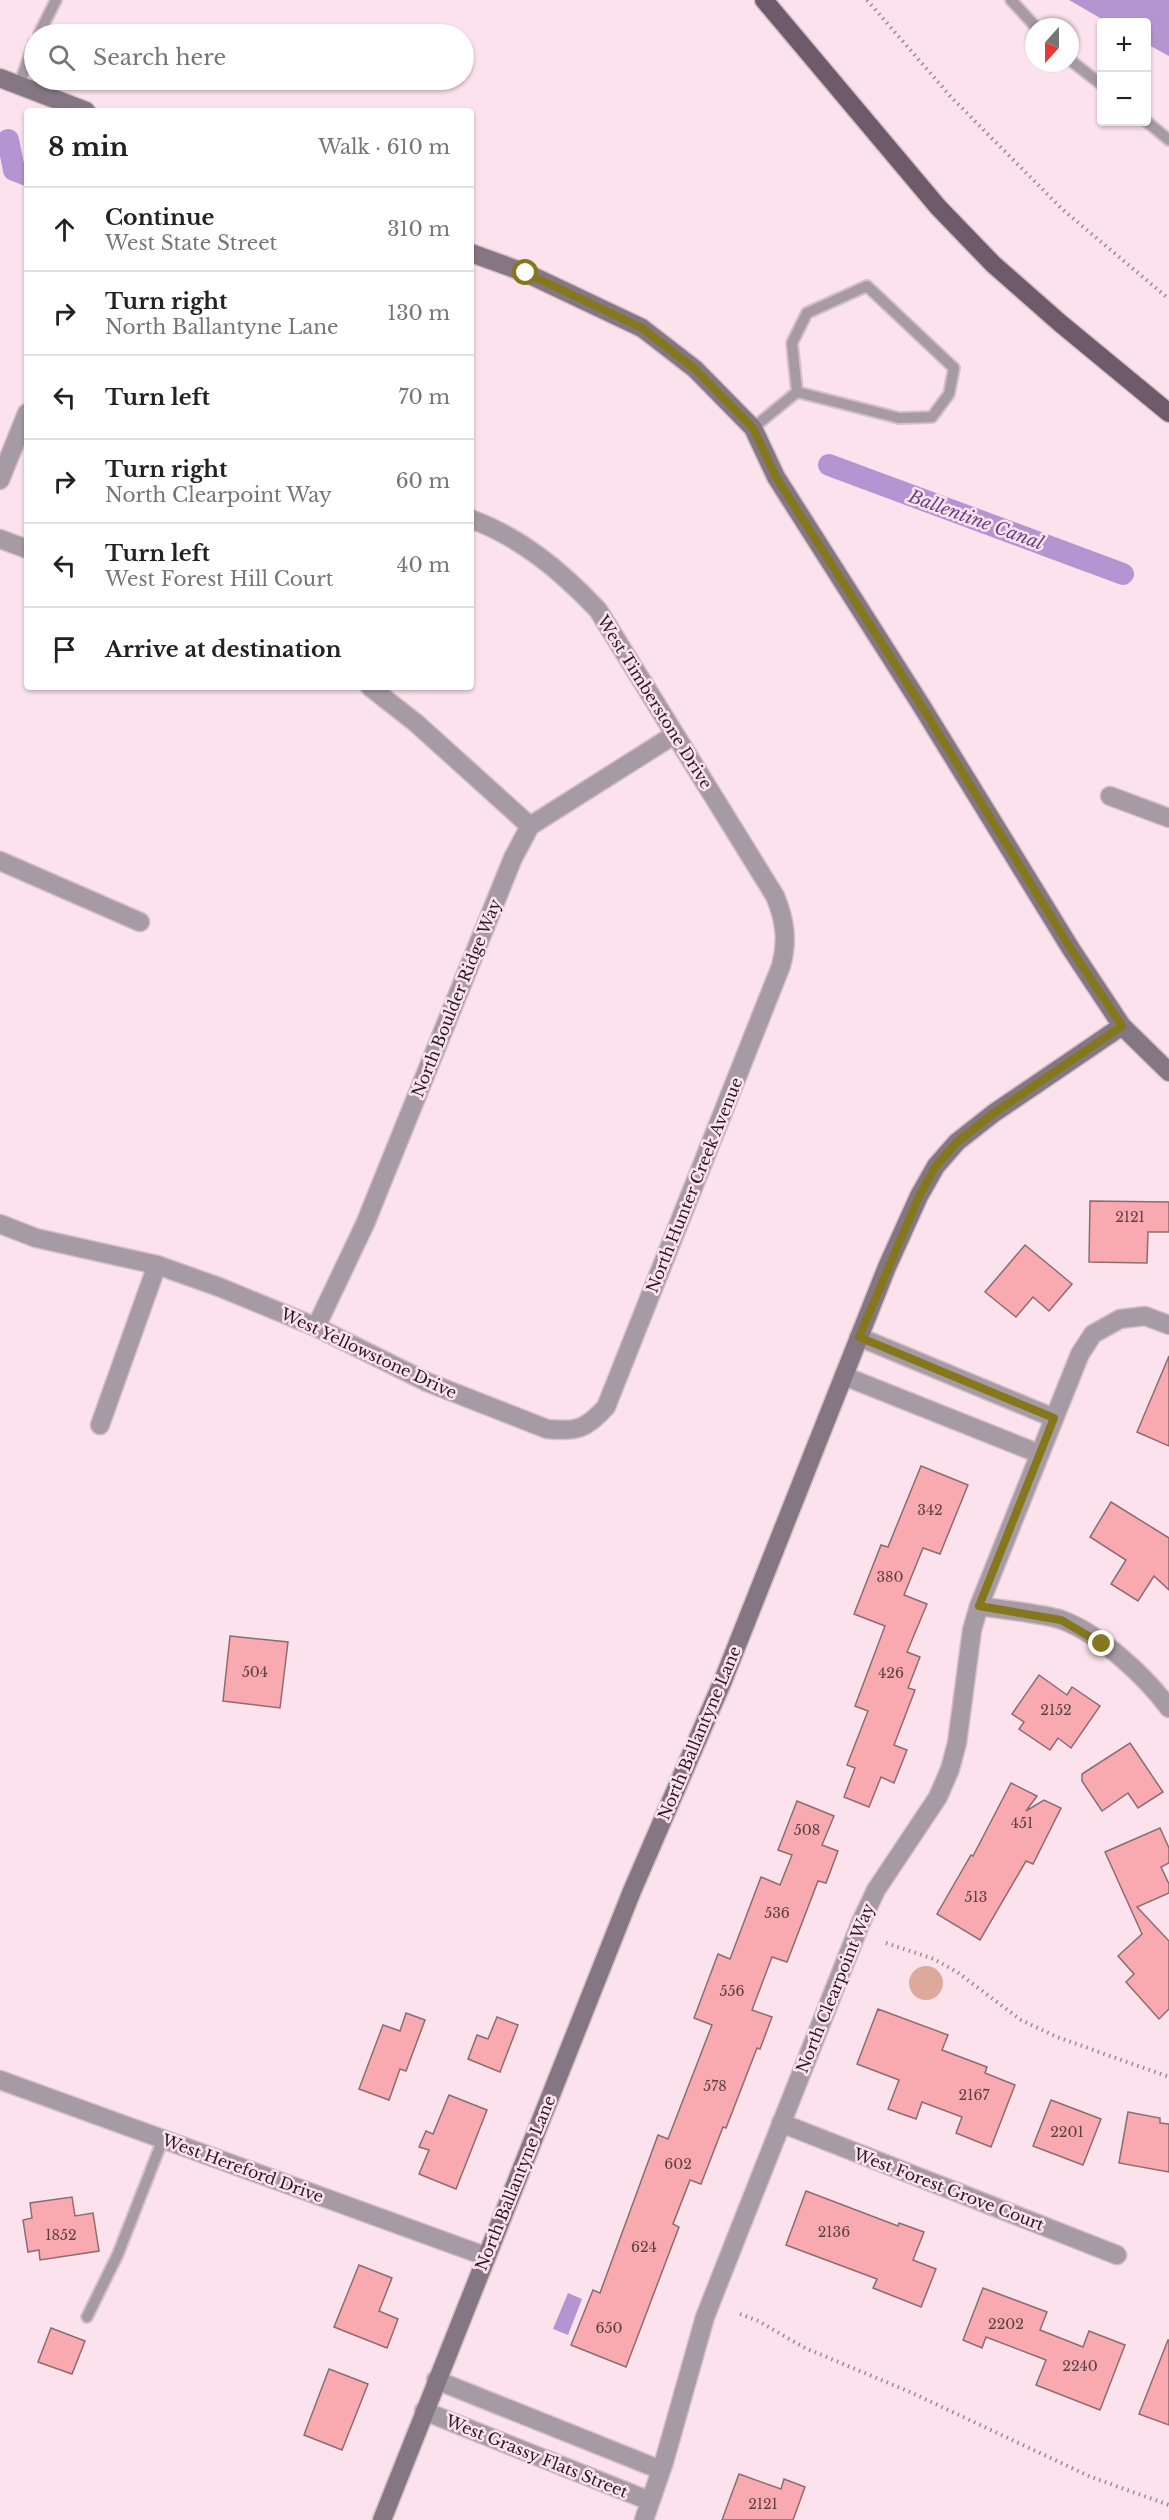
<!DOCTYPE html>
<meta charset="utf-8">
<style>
:root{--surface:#fff;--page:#f6f6f6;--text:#222;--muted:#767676;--line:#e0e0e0}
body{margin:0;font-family:"Libre Baskerville",serif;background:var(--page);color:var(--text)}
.controls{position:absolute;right:18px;top:18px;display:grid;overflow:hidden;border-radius:6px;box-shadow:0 2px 4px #0004}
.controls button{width:54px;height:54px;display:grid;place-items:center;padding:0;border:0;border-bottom:2px solid var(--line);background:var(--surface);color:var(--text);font:30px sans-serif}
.compass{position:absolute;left:1025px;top:18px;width:54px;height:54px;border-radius:50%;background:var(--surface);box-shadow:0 2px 4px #0004;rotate:201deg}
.stop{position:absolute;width:18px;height:18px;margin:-14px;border:4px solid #84771c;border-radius:50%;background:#fff}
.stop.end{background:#84771c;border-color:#fff;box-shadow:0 2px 6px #0008}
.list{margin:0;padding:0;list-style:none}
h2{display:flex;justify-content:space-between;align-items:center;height:78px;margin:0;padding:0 24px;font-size:26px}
h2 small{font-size:20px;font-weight:400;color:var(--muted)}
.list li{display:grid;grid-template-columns:39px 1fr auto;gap:18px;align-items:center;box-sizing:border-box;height:84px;padding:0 24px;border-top:2px solid var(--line)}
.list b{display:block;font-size:22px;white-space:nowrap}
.list p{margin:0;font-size:20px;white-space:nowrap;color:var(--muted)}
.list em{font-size:20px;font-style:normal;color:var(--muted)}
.icon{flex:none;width:33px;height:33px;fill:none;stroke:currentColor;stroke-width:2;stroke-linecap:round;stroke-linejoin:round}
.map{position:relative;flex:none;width:1169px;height:2520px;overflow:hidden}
.search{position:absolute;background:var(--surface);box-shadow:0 2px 4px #0004;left:24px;top:24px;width:450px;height:66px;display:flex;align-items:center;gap:15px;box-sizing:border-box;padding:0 21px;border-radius:33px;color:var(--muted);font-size:22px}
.panel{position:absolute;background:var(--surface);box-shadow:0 2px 4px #0004;left:24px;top:108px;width:450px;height:582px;border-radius:6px}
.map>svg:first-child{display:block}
.green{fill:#dca99b}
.water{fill:#b595d1}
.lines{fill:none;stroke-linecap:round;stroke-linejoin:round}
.canal{stroke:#b595d1;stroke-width:22}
.building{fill:#f8aab0;stroke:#8c6d6f;stroke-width:1.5}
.lane-casing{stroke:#d6bec7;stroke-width:14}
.street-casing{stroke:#d6bec7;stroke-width:21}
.secondary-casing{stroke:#d6bec7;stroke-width:21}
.primary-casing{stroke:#d6bec7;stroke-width:21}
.path{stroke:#9d8991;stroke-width:4;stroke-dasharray:1.5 4.5;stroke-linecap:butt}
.lane{stroke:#a69ba4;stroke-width:10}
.street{stroke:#a69ba4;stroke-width:18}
.secondary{stroke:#857683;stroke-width:18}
.primary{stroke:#6d5b6b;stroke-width:18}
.route{stroke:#84771c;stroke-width:8}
.labels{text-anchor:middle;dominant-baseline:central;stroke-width:5;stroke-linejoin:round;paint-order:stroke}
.number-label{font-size:14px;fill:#5c4045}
.street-label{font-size:16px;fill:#281c21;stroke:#fce2ec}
.water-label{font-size:18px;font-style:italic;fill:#6a408a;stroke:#fce2ec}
</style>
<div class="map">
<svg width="1169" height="2520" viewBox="0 0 1169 2520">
<rect width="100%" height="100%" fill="#fce2ec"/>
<circle class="green" cx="926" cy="1983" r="17"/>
<g class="water">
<path d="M1069 0H1169V56L1147 44 1146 22H1107Z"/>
<path d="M568 2293 582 2299 568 2335 553 2329Z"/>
</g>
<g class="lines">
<g class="canal">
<path d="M8 140 14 170 27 175"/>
<path d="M829 465 1123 574"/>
</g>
</g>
<g class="building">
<path d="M1090 1201 1169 1202V1232H1148L1147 1263 1089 1262Z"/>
<path d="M1025 1245 1072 1284 1049 1311 1033 1297 1016 1317 985 1292Z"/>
<path d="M1169 1356V1446L1137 1432Z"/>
<path d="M921 1466 968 1485 940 1554 923 1548 904 1595 927 1604 907 1652 920 1657 908 1688 915 1690 894 1745 907 1750 894 1783 881 1777 869 1807 844 1797 855 1768 847 1765 868 1711 855 1706 885 1626 854 1614 881 1545 888 1547Z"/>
<path d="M1111 1502 1169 1538V1590L1154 1576 1138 1601 1111 1584 1126 1560 1090 1537Z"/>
<path d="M230 1636 288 1642 280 1708 223 1701Z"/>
<path d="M1039 1675 1067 1695 1072 1687 1100 1706 1071 1748 1058 1738 1050 1750 1019 1729 1024 1722 1012 1714Z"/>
<path d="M1130 1743 1163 1792 1138 1808 1128 1793 1102 1811 1082 1781V1774Z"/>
<path d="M1011 1783 1037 1796 1026 1811 1044 1800 1061 1808 1033 1864 1026 1861 980 1940 937 1914 971 1855 973 1856Z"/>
<path d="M797 1801 834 1816 822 1845 838 1851 826 1883 818 1881 787 1962 772 1957 752 2010 772 2017 760 2049 757 2048 726 2128 723 2127 701 2184 690 2180 673 2224 679 2227 626 2367 571 2345 593 2290 600 2293 658 2135 668 2139 712 2025 694 2018 718 1954 730 1959 761 1877 780 1885 792 1855 778 1850Z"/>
<path d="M1160 1828 1169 1848V1863L1161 1867 1169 1884V1893L1137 1907 1169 1941V2009L1159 2019 1126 1982 1134 1974 1118 1956 1142 1934 1105 1852Z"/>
<path d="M878 2009 948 2035 942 2050 987 2067 985 2073 1015 2085 991 2147 956 2133 962 2117 922 2102 916 2119 888 2109 899 2080 857 2064Z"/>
<path d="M406 2013 425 2020 406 2071 400 2069 389 2100 359 2089 383 2025 400 2031Z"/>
<path d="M497 2017 518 2025 500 2072 468 2059 477 2035 488 2039Z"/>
<path d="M449 2095 487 2110 456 2189 419 2174 429 2150 419 2147 426 2131 433 2134Z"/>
<path d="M1051 2100 1101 2119 1083 2165 1033 2146Z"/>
<path d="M1128 2112 1160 2118V2123L1169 2124V2172L1119 2163Z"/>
<path d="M806 2191 898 2226 899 2223 924 2232 913 2260 936 2269 921 2307 873 2288 877 2279 786 2245Z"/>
<path d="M72 2197 75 2216 93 2213 99 2251 40 2260 39 2250 28 2252 23 2220 32 2218 30 2203Z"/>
<path d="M359 2265 392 2278 379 2311 398 2319 387 2348 334 2327Z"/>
<path d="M983 2288 1047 2312 1040 2330 1083 2347 1089 2331 1125 2345 1100 2410 1036 2385 1046 2360 986 2337 982 2348 963 2340Z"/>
<path d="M51 2328 85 2341 72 2374 38 2362Z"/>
<path d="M1168 2340H1169V2425L1139 2414Z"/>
<path d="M329 2369 368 2384 342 2450 304 2435Z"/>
<path d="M739 2474 781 2489 784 2479 805 2487 793 2520H722Z"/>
</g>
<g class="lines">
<g class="lane-casing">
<g id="lane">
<path d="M1011 0 1036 27"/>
<path d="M39 34 56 0"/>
<path d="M1070 60 1102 85"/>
<path d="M19 85 34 43"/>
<path d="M1146 121 1169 140"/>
<path d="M867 286 954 368 949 394 932 417 899 418 797 392 792 343 807 313Z"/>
<path d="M753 428 797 392"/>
<path d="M87 2317 118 2254 163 2139"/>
</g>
</g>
<g class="street-casing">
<g id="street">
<path d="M0 480 27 413"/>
<path d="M0 539 27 549"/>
<path d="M370 687 416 723 530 826"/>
<path d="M1110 796 1169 818"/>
<path d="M0 861 140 922"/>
<path d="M0 1224 36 1238 157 1265 219 1287 316 1327 427 1382 547 1429C577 1432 586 1429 606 1407L781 966C788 941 785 920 775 896L598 610C561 571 522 538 471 519"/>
<path d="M316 1327 365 1224 513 858 530 826 674 735"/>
<path d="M859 1337 1054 1418"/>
<path d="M844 1376 1040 1454"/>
<path d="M100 1425 157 1265"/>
<path d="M979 1606C1003 1610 1041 1613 1062 1620 1100 1634 1145 1676 1169 1708"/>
<path d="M0 2080 485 2256"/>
<path d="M781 2123 1117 2255"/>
<path d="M436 2380 661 2470"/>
<path d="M424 2411 650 2501"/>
<path d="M644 2520 664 2462 705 2317 861 1922 876 1890 938 1797 950 1769 957 1743 972 1630 979 1606 1080 1354 1093 1334 1120 1319 1145 1316 1169 1325"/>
</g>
</g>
<g class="secondary-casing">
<g id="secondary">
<path d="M0 78 86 111"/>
<path d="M471 253 526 273 642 328 695 369 753 428 776 477 921 705 1071 949 1122 1026 1169 1072"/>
<path d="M382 2520 632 1891 722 1683 887 1267 919 1196 936 1166 957 1142 994 1113 1122 1026"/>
</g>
</g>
<g class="primary-casing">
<path id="primary" d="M764 0 938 207 993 264 1060 323 1169 413"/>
</g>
<g class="path">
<path d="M867 0 951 97 1062 209 1169 299"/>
<path d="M886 1943 934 1959 957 1972 1021 2020 1057 2037 1169 2077"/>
<path d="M740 2314 758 2321 805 2348 910 2392 1091 2477 1169 2505"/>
</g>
<use href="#lane" class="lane"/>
<use href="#street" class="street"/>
<use href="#secondary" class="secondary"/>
<use href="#primary" class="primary"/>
</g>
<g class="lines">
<path class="route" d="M526 273 642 328 695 369 753 428 776 477 921 705 1071 949 1122 1026 994 1113 957 1142 936 1166 919 1196 859 1337 1054 1418 979 1606 1061 1620 1102 1644"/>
</g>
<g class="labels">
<g class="number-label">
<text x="1130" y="1217">2121</text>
<text x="930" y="1510">342</text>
<text x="890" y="1577">380</text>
<text x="255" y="1672">504</text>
<text x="891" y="1673">426</text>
<text x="1056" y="1710">2152</text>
<text x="1022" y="1823">451</text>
<text x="807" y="1830">508</text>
<text x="976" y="1897">513</text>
<text x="777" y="1913">536</text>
<text x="732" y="1991">556</text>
<text x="715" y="2086">578</text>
<text x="974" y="2095">2167</text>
<text x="1067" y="2132">2201</text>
<text x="678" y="2164">602</text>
<text x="834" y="2232">2136</text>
<text x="61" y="2235">1852</text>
<text x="644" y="2247">624</text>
<text x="1006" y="2324">2202</text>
<text x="609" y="2328">650</text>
<text x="1080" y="2366">2240</text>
<text x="763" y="2504">2121</text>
</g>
<g class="street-label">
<text transform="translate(655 702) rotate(58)">West Timberstone Drive</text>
<text transform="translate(456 998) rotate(-68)">North Boulder Ridge Way</text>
<text transform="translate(694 1185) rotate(-68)">North Hunter Creek Avenue</text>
<text transform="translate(369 1353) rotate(25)">West Yellowstone Drive</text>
<text transform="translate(699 1733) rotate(-67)">North Ballantyne Lane</text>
<text transform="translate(835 1988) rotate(-68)">North Clearpoint Way</text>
<text transform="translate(243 2168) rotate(20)">West Hereford Drive</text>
<text transform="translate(515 2183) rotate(-68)">North Ballantyne Lane</text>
<text transform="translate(949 2189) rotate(21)">West Forest Grove Court</text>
<text transform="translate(537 2456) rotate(22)">West Grassy Flats Street</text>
</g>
<g class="water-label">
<text transform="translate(976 520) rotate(20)">Ballentine Canal</text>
</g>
</g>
</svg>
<div class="controls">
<button>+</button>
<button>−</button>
</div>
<svg class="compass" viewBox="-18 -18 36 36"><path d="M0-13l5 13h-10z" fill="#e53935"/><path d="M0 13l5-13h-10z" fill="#767676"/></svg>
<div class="stop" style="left:526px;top:273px"></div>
<div class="stop end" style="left:1102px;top:1644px"></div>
<div class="search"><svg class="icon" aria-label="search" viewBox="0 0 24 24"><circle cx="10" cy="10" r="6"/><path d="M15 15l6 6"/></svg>Search here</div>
<section class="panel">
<h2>8 min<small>Walk · 610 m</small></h2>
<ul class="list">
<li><svg class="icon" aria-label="ahead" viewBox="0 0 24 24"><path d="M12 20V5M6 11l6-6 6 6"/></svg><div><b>Continue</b><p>West State Street</p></div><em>310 m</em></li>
<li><svg class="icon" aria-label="right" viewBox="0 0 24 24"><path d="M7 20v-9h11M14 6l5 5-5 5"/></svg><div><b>Turn right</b><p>North Ballantyne Lane</p></div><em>130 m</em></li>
<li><svg class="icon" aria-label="left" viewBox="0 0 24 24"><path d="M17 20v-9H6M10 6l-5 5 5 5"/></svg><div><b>Turn left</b></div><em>70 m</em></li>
<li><svg class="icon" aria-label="right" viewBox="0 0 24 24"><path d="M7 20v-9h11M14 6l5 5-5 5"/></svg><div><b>Turn right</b><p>North Clearpoint Way</p></div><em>60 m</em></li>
<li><svg class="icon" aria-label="left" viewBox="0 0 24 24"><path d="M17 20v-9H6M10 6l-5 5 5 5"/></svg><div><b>Turn left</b><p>West Forest Hill Court</p></div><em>40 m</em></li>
<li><svg class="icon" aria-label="arrive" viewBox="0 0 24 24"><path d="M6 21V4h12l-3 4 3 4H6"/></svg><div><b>Arrive at destination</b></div></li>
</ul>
</section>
</div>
